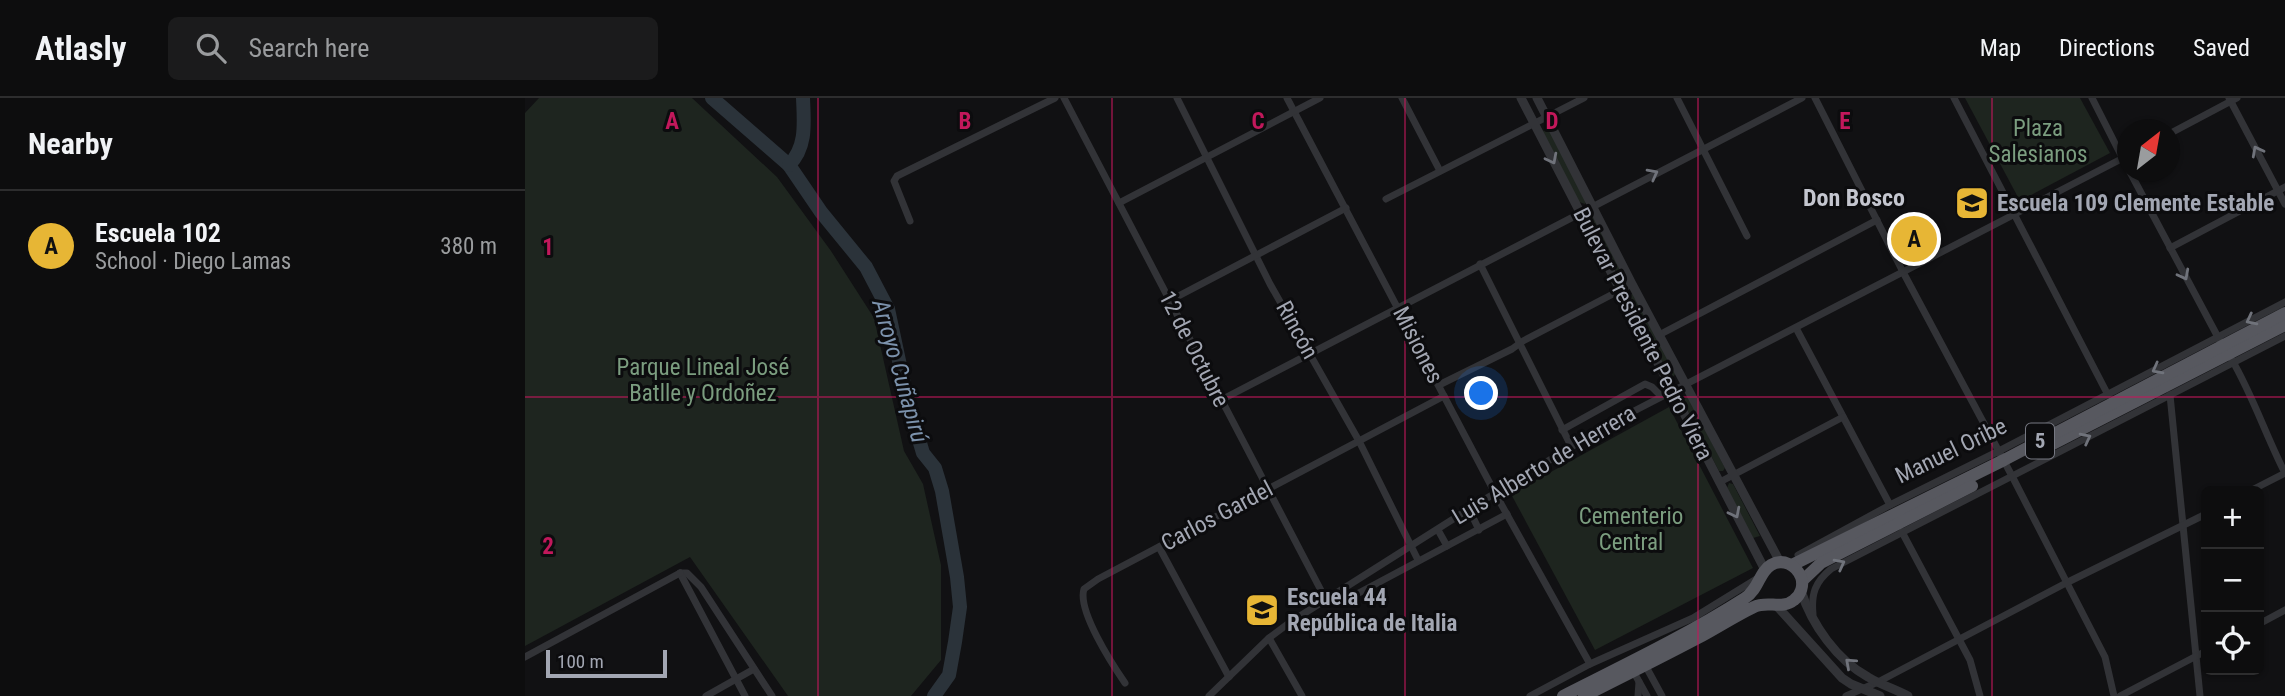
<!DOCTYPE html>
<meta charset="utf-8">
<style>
:root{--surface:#0d0d0e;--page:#1b1b1c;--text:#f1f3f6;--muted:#9a9c9e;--line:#2d2d2e;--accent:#e7b635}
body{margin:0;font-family:"Roboto Condensed",sans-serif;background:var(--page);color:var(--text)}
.controls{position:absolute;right:21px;bottom:21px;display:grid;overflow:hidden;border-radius:10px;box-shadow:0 2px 5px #0004}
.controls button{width:63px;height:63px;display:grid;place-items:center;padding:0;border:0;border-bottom:2px solid var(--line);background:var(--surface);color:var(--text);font:35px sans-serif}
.compass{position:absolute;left:1592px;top:21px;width:63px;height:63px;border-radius:50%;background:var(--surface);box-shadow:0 2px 5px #0004;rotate:31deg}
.scale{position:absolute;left:21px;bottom:18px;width:121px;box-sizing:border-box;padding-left:7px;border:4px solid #a3a7b3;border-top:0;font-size:19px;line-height:24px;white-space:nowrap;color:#a3a7b3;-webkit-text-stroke:5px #0c0c0e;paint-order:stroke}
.you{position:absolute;left:957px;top:296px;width:24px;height:24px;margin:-18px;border:5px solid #fff;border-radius:50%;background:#1a73e8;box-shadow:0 0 0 10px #1a73e833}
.badge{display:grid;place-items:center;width:46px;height:46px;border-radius:50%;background:var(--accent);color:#111;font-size:23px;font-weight:700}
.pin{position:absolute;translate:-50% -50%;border:4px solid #fff;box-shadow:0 2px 7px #0006}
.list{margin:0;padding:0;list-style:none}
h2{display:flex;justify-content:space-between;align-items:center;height:91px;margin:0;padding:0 28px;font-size:30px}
h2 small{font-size:23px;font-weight:400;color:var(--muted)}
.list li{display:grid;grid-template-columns:46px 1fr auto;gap:21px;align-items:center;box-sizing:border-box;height:112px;padding:0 28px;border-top:2px solid var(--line)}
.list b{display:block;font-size:26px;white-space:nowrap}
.list p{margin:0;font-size:23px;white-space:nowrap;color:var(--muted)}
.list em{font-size:23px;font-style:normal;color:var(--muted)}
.icon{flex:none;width:38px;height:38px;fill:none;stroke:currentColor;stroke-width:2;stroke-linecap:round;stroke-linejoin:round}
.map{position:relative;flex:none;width:1760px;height:598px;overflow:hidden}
header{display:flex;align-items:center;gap:42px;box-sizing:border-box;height:98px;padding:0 35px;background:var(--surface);border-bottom:2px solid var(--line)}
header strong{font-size:33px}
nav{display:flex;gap:38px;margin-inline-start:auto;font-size:24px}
.search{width:490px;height:63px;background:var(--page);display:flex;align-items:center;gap:18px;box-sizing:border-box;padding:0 24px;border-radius:10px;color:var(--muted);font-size:26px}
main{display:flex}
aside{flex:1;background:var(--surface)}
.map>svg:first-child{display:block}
.green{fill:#1e251f}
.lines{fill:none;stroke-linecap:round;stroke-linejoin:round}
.river{stroke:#2b333a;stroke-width:14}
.minor{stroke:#323337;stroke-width:7}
.tertiary{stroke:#323337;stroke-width:9}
.trunk{stroke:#57585f;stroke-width:12}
.oneway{stroke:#70737b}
.grid{fill:none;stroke:#c2185b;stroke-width:2;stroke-opacity:0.55}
.labels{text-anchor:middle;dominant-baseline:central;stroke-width:6;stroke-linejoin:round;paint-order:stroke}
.shield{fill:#0c0c0e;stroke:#767882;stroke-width:2}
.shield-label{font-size:21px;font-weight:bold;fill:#a3a7b3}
.park-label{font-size:23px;fill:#7b9d7f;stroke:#0c0c0e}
.poi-label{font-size:23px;font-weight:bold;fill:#a3a7b3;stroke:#0c0c0e;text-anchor:start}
.street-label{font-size:23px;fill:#a3a7b3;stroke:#0c0c0e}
.neighbourhood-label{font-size:24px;font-weight:bold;fill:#c4c6cf;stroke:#0c0c0e}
.water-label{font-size:24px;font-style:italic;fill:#7c92ac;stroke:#0c0c0e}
.grid-label{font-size:23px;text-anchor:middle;font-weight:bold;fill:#c2185b;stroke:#0c0c0e;stroke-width:6;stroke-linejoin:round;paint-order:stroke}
</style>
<header>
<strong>Atlasly</strong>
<div class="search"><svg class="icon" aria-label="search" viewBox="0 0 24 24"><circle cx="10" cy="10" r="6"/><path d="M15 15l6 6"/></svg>Search here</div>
<nav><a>Map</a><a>Directions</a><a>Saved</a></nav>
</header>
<main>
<aside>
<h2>Nearby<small></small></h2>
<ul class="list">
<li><span class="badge">A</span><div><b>Escuela 102</b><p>School · Diego Lamas</p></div><em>380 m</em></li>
</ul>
</aside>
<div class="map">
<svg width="1760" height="598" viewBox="0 0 1760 598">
<rect width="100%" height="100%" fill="#111113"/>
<g class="green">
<path d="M14 0H167L252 79 306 153 349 220 379 353 398 386 416 467V562L386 598H263L165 459 0 548V15Z"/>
<path d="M1440 0H1555L1585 55 1495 103Z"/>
<path d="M1020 30 1024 31 1061 104 1060 106 1054 104 1018 34Z"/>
<path d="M1067 117 1101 181 1100 183H1096L1063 121Z"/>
<path d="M1107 196H1109L1151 275 1148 279 1145 278 1103 199Z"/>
<path d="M1163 299 1200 370 1198 373H1194L1157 302Z"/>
<path d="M1144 309 1228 470 1070 552 986 396Z"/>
<path d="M1204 385 1208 386 1235 438 1228 440 1202 390Z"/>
</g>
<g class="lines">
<g class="river">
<path d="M187 0 264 67 296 114 341 169 363 211 383 305 398 355 410 370 417 393 432 479 435 509 430 544 424 577 409 598"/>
<path d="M264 67C282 49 279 25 278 0"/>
</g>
<g class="minor">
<path d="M539 0 801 502 815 505 982 416"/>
<path d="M652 0 745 186 834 343 893 462"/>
<path d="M762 0 970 395 1065 566"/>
<path d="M877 0 915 73"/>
<path d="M1152 0 1222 138"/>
<path d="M1290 0 1378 174 1487 378 1580 559 1589 598"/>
<path d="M1429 0 1583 297"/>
<path d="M1567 0 1602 69"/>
<path d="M1704 0 1760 106"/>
<path d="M1644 36 1712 0"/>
<path d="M1605 74 1695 243"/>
<path d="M861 101 1059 0"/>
<path d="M594 105 795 0"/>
<path d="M385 123 369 83 372 78 530 0"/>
<path d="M1645 150 1760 89"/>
<path d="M955 166 1046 348"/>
<path d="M644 203 821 110"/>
<path d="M1271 230 1365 407"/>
<path d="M1134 237 1352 122"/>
<path d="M1707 262C1728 298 1741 338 1760 375"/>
<path d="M914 287 987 251 998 243 1107 186"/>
<path d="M1645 297 1675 598"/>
<path d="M696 302 1277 0"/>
<path d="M1037 332 1120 286 1127 289 1136 298"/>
<path d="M1195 384 1318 319"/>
<path d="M1725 393 1760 375"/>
<path d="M944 411 954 432"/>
<path d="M913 432 922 448"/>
<path d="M1377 434 1445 562 1455 598"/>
<path d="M634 449 704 579"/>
<path d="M1273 457 1365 407 1474 353 1760 204"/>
<path d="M155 475H162L176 489 247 598"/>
<path d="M155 475 220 598"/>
<path d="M1288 516C1286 496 1290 484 1306 471L1760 238"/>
<path d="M1734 526 1760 512"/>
<path d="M744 540 777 598"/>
<path d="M0 559 155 475"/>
<path d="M1119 565 1137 598"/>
<path d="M1107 571 1122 598"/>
<path d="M600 585C587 566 552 512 559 491L573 481 919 298"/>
<path d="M181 598 229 571"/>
<path d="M684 598 744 540 764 525 944 411 1084 326 1602 58"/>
<path d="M1005 598 1065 566 1168 520 1233 480"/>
<path d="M1113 598 1114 584"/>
<path d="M1321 598 1353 584 1541 485 1681 416"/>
<path d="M1595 598 1681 553"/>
</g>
<g class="tertiary">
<path d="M996 0 1240 472"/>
<path d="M1012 0 1107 186 1255 464"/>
<path d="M1276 493C1287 527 1312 562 1343 579 1356 587 1370 591 1383 598"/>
<path d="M1250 506 1317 580 1326 586 1355 598"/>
</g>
<g class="trunk">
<path d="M1522 349 1760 227"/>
<path d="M1267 467 1479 362 1760 215"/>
<path d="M1277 483 1296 465 1447 388"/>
<path d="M1038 598C1099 567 1162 537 1220 500 1234 491 1234 474 1246 467 1258 460 1271 467 1276 479 1279 487 1276 497 1269 502 1257 512 1242 502 1229 509 1210 518 1192 530 1173 540 1135 560 1097 579 1059 598"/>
</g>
</g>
<defs><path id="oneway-chevron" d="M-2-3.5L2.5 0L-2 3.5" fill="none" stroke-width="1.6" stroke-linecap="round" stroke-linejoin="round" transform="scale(1.75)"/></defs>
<g class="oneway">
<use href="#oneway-chevron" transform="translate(1732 53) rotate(-118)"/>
<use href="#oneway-chevron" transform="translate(1027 61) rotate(63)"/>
<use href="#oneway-chevron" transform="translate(1128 76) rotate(-28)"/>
<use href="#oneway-chevron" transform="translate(1659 177) rotate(62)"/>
<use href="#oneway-chevron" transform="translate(1726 222) rotate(153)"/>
<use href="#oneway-chevron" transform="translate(1632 271) rotate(152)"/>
<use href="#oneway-chevron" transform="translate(1561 340) rotate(-27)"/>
<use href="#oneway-chevron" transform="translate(1210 415) rotate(63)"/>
<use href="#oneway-chevron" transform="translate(1315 466) rotate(-28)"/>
<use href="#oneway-chevron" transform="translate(1325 565) rotate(-138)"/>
</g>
<path class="grid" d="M293 0V598M587 0V598M880 0V598M1173 0V598M1467 0V598M0 299H1760"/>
<defs>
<g id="school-square" transform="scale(1.75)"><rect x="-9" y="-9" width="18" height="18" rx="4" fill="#e7b635" stroke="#0c0c0e"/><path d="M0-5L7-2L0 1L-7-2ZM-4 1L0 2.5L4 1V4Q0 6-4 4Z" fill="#111"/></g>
</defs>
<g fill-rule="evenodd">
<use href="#school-square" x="1447" y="105"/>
<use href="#school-square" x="737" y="512"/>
</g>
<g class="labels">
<rect class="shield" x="1501" y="325.5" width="28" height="35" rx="5"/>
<g class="shield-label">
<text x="1515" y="343">5</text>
</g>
<g class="park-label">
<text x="1513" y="30">Plaza<tspan x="1513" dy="26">Salesianos</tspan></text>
<text x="178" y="269">Parque Lineal José<tspan x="178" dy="26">Batlle y Ordoñez</tspan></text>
<text x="1106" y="418">Cementerio<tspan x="1106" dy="26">Central</tspan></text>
</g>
<g class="poi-label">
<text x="1472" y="105">Escuela 109 Clemente Estable</text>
<text x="762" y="499">Escuela 44<tspan x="762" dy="26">República de Italia</tspan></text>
</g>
<g class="street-label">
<text transform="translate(772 232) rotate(61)">Rincón</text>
<text transform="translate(1118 236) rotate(63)">Bulevar Presidente Pedro Viera</text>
<text transform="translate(893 247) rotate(63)">Misiones</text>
<text transform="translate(669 251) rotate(63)">12 de Octubre</text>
<text transform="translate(1426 353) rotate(-26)">Manuel Oribe</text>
<text transform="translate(1019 367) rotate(-31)">Luis Alberto de Herrera</text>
<text transform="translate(692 418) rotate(-28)">Carlos Gardel</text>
</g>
<g class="neighbourhood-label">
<text x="1329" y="100">Don Bosco</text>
</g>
<g class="water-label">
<text transform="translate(375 273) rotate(74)">Arroyo Cuñapirú</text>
</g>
</g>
<g class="grid-label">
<text x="147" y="31">A</text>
<text x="440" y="31">B</text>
<text x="733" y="31">C</text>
<text x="1027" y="31">D</text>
<text x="1320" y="31">E</text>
<text x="23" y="157">1</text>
<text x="23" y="456">2</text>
</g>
</svg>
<div class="controls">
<button>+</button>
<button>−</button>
<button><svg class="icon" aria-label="locate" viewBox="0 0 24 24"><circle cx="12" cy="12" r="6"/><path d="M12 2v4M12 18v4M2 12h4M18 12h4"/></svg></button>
</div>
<svg class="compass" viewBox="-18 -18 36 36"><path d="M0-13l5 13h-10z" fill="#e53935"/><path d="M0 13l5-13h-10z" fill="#9a9c9e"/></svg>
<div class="scale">100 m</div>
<div class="you"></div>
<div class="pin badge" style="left:1389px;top:141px">A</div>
</div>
</main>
